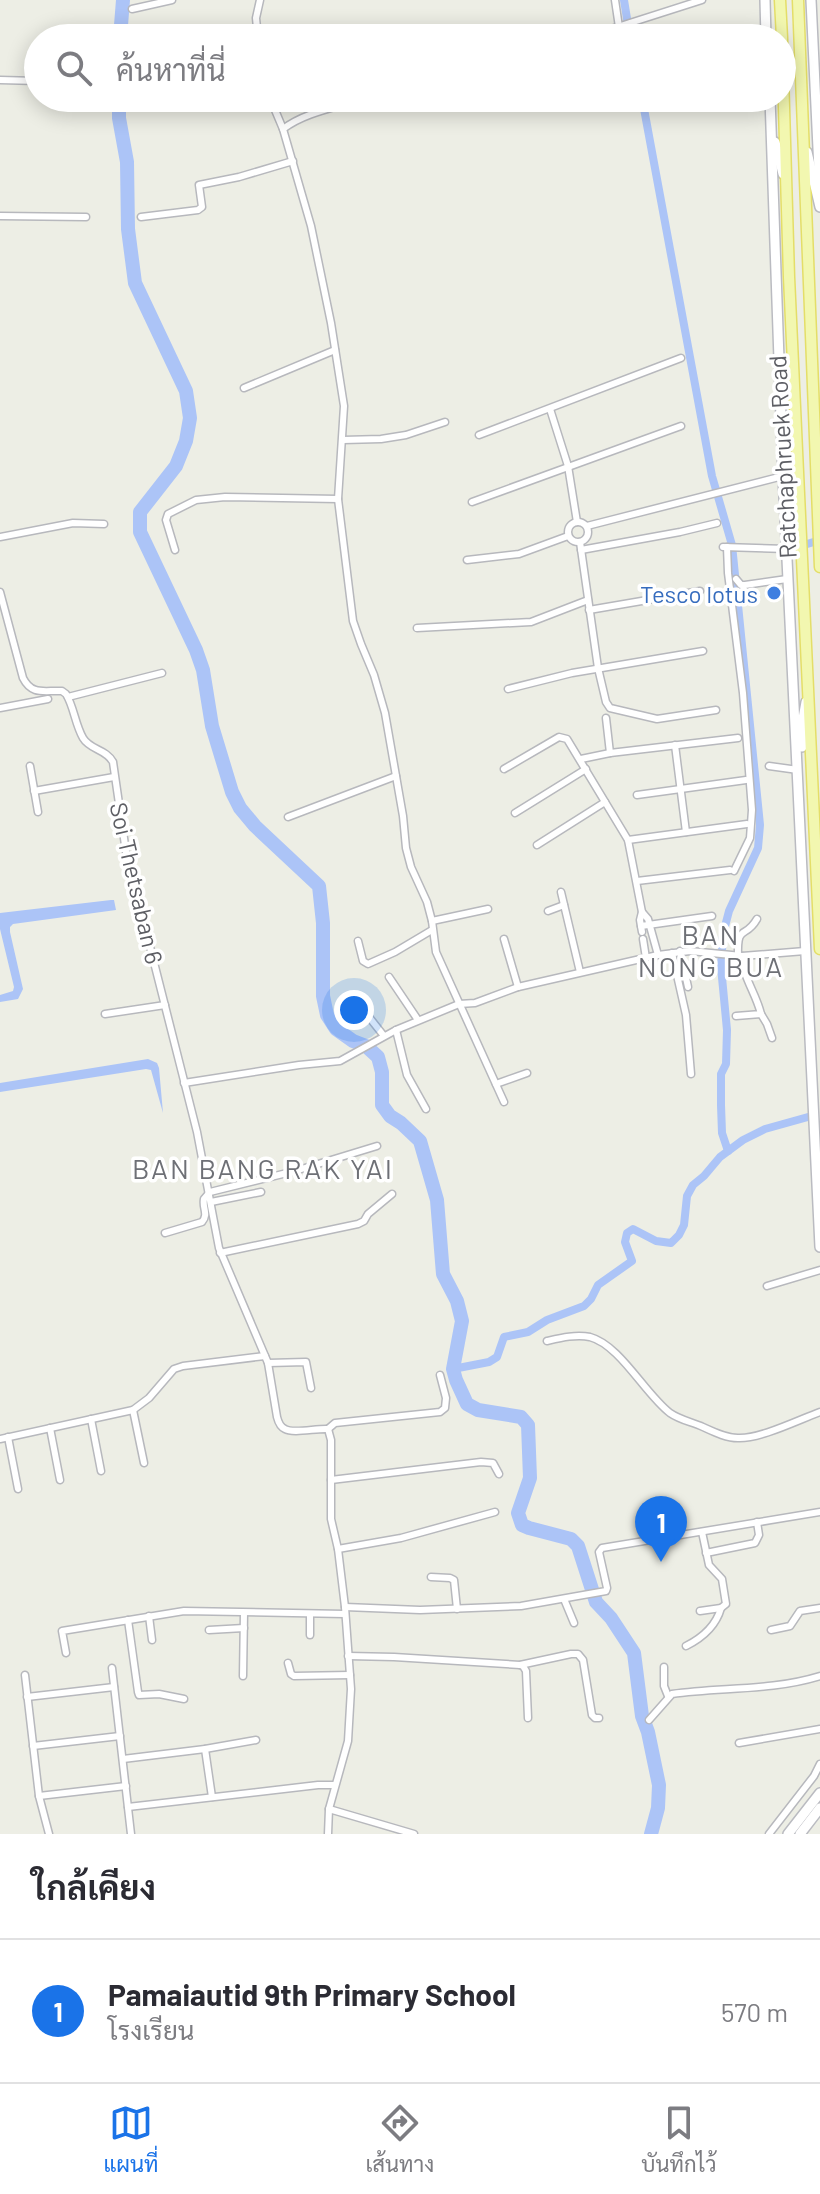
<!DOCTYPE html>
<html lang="th">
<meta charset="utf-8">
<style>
:root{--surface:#fff;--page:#f2f2f3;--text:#2b2b33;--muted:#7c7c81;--line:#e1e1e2;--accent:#1a73e8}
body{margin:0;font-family:Barlow,Sarabun,sans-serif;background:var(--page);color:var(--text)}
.you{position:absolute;left:354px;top:1010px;width:28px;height:28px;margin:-20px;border:6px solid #fff;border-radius:50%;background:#1a73e8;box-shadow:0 0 0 12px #1a73e833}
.badge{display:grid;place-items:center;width:52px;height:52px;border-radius:50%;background:var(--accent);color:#fff;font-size:26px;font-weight:700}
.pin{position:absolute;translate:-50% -66px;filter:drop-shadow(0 2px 4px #0008)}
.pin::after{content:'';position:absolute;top:42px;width:28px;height:24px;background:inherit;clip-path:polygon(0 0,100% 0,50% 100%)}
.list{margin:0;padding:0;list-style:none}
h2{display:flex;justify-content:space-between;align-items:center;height:104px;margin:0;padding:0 32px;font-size:34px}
h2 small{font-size:26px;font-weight:400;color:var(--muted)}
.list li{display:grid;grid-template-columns:52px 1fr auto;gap:24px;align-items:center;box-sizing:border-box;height:144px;padding:0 32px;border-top:2px solid var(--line)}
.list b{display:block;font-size:30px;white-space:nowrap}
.list p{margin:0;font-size:26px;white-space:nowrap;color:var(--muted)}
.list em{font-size:26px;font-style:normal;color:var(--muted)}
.icon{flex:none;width:44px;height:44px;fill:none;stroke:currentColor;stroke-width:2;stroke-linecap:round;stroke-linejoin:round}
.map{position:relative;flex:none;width:820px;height:1834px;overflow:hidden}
.search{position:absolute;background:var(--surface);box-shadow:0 4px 20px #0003;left:24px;right:24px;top:24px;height:88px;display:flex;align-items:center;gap:20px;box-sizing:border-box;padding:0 28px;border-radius:44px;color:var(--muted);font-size:30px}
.sheet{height:248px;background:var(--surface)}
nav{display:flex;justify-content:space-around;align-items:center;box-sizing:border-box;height:112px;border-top:2px solid var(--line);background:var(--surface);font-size:22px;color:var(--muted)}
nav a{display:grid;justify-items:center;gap:4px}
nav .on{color:var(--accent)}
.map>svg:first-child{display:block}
.water{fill:#acc4f7}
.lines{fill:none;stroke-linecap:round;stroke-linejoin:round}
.canal{stroke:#acc4f7;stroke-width:8}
.river{stroke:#acc4f7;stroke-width:14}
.street-casing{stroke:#b7b8bd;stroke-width:9}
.secondary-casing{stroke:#babbc1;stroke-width:12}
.primary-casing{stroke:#e4de68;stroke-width:13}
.street{stroke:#fff;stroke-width:6}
.secondary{stroke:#fff;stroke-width:9}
.primary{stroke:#f2f7b0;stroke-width:10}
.shop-dot{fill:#3f7fe0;stroke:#fff;stroke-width:3}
.labels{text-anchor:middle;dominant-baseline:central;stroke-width:7;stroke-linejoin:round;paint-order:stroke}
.street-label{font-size:24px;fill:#5d5e64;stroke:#fff}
.shop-label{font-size:24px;fill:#366cbe;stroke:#fff;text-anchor:end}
.quarter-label{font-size:28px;letter-spacing:2px;fill:#6e7076;stroke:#fff}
</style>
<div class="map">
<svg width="820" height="1834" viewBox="0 0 820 1834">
<rect width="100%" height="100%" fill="#edeee5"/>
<g class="water">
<path d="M111 900H114L116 910 13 924 10 927V932L23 989 18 999 0 1002V995L13 991 14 987 0 929V913Z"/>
<path d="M148 1059 157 1063 159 1068 163 1113 151 1070 146 1069 0 1092V1083Z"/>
</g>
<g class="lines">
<g class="canal">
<path d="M624 0 629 31"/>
<path d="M642 98 712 476 732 545 760 825 758 848 729 911 723 934 721 967 727 1030 726 1064 721 1074V1105L722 1133 728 1151"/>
<path d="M780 549 794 548 820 540"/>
<path d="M453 1369 489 1362 497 1357 504 1337 528 1332 547 1320 584 1306 591 1299 598 1285 632 1261 625 1242 627 1233 633 1229 656 1241 671 1243 679 1235 684 1225 687 1196 693 1185 704 1176 720 1157 743 1140 765 1129 808 1117"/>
</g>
<g class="river">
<path d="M120 38 123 0"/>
<path d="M119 98V118L127 162 128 229 135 283 186 391 190 418 186 441 176 466 140 512V532L196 650 203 670 212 726 232 792 240 808 255 826 319 886 323 923V996L327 1015 336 1029 353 1041 366 1046 378 1057 382 1072V1105L390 1116 401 1123 420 1141 437 1200 443 1274 457 1301 462 1321 453 1369 456 1380 467 1404 478 1410 521 1417 528 1425 530 1478 518 1513 522 1525 529 1528 571 1539 578 1546 596 1602 611 1618 634 1653 642 1716 648 1732 659 1785 658 1808 651 1834"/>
</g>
<g class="street-casing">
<g id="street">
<path d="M615 0 619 27"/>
<path d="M132 9 172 0"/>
<path d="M631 23 633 38"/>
<path d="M156 32 157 38"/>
<path d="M258 38 256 18 260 0"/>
<path d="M583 38 702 0"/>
<path d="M0 80 38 81"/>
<path d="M270 98 283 129"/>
<path d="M365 98C338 107 305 112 283 129L311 226 331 323 344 406 338 499 353 621 361 644 374 675 385 713 403 816 406 848 411 867 427 902 432 921 436 952 504 1102"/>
<path d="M681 105 742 99H770"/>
<path d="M0 216 86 217"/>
<path d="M141 217 198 210 202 207 199 185 239 177 293 161"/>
<path d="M244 388 335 350"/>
<path d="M550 409 568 466 577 522"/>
<path d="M479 435 681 358"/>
<path d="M343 440 381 439 406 435 445 422"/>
<path d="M472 502 681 426"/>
<circle cx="578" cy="532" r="10"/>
<path d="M587 526 783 476"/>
<path d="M0 537 73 523 104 524"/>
<path d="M580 542 598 668 606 702 610 708 657 719 716 710"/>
<path d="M723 547 787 549"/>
<path d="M727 547 728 573 743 693 752 810 750 838 734 871"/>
<path d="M175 550 166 520 168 514 196 500 225 497 338 499"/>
<path d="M581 550 680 532 717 523"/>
<path d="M467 560 519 554 568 536"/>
<path d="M736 579 741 585H745L787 579"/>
<path d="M0 592 23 678C32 696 45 690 62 691L66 694C74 707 75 724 83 738 90 750 106 749 113 762L126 852 197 1132 219 1248 268 1363 277 1417C278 1421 280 1427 285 1429 293 1434 317 1428 328 1429L331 1440V1519L338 1549 345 1607 351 1689 348 1741 329 1809 328 1834"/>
<path d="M589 610 700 591"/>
<path d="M417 628 531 622 588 600"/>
<path d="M508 689 572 673 703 651"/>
<path d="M68 697 162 673"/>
<path d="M0 708 48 699"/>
<path d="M606 718 610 753"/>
<path d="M675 745 686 832"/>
<path d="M581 759 610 753 738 738"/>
<path d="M30 766 38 812"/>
<path d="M769 766 798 770"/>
<path d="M504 769 559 737 567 739 628 840 642 912 640 920 642 932"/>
<path d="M34 791 114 777"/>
<path d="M637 795 746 780"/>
<path d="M515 813 586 769"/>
<path d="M288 817 396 776"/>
<path d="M628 840 747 824"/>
<path d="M537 845 605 802"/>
<path d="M637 881 730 870"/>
<path d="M561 892 580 972"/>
<path d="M548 911 564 905"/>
<path d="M642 912 648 919 658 955"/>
<path d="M432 921 488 909"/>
<path d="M641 926 712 916"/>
<path d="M504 939 518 987"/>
<path d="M643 939 646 958"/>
<path d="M358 941 363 961 368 964 395 952 432 930"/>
<path d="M680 951 688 987"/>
<path d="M672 953 686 1015 691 1074"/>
<path d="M738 956C737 923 745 940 757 919"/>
<path d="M389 977 418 1020"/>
<path d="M365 1012 384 1036"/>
<path d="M105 1014 165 1005"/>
<path d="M761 1014 767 1024 772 1038"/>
<path d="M736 1016 761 1014C756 993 742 976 742 956"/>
<path d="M396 1030 407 1075 426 1109"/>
<path d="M184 1083 299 1065 340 1061 396 1030 459 1004 475 1003 518 987 658 955 690 951 742 956 805 951"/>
<path d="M496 1084 527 1073"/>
<path d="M211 1202 261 1192"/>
<path d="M165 1233 202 1222C209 1214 202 1208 204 1199L210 1192 295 1171 377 1146"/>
<path d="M220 1253 358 1224 364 1221 368 1214 392 1194"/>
<path d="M767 1286 820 1270"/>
<path d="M547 1341C560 1338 576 1334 590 1337 620 1345 645 1394 670 1413 680 1420 692 1422 703 1427 714 1432 726 1438 738 1438 760 1439 798 1420 820 1412"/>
<path d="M268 1363 306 1362 311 1388"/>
<path d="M133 1410 144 1463"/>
<path d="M91 1419 101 1471"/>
<path d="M50 1428 60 1480"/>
<path d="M328 1429 335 1423 440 1412 445 1408 446 1398 440 1375"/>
<path d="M8 1437 18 1489"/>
<path d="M0 1439 133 1410 149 1398 174 1369 183 1366 265 1356"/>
<path d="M331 1480 481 1462 493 1463 499 1474"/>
<path d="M338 1549 401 1538 495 1512"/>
<path d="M706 1553 755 1543 759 1535 757 1522"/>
<path d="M431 1577 450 1578 454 1580 457 1609"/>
<path d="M564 1599 574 1623"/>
<path d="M345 1607 420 1610 521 1606 606 1591 607 1588 599 1552 602 1548 820 1512"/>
<path d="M700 1611 721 1608 726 1604 722 1579 709 1565 702 1532"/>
<path d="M310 1615V1635"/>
<path d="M149 1616 152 1640"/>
<path d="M128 1620 138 1692 139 1695 159 1694 184 1699"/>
<path d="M209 1630 244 1628"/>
<path d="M771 1630 790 1626 800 1611 820 1608"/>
<path d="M686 1646C702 1638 716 1626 721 1608"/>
<path d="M66 1653 62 1631 184 1611 345 1614"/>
<path d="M348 1656 394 1657 520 1665 571 1654H578L583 1660 592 1715 595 1718H599"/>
<path d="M288 1663 291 1674 294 1676 350 1675"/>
<path d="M520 1665 523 1666 526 1671 528 1718"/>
<path d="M664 1667V1686L668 1696"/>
<path d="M112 1668 131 1834"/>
<path d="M25 1675 39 1796 49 1834"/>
<path d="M243 1676 244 1613"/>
<path d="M27 1697 114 1687"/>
<path d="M649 1720 672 1694C722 1687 771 1691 820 1676"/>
<path d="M739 1743 820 1729"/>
<path d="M33 1746 120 1736"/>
<path d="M205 1749 212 1797"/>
<path d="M123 1759 205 1749 256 1740"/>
<path d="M39 1796 126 1786"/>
<path d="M128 1807 318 1785H335"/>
<path d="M329 1809 414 1834"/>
<path d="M769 1834 814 1776 820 1764"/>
</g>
</g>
<g class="secondary-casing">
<g id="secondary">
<path d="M765 0 766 38"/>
<path d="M811 0 820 191"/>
<path d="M770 98 783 476 820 1247"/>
<path d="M775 142 783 174"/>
<path d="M807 152 820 207"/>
<path d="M802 747V724L806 702"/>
<path d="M788 1834 820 1793"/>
<path d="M800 1834 820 1808"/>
</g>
</g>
<g class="primary-casing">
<g id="primary">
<path d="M780 0 782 38"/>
<path d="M798 0 820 567"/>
<path d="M782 40 789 277 820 949"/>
</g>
</g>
<use href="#street" class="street"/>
<use href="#secondary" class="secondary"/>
<use href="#primary" class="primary"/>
</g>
<circle class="shop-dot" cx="774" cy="593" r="8"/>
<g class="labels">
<g class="street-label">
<text transform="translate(782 457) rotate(-93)">Ratchaphruek Road</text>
<text transform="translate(137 883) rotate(77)">Soi Thetsaban 6</text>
</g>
<g class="shop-label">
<text x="758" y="593">Tesco lotus</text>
</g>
<g class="quarter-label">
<text x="711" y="934">BAN<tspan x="711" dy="32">NONG BUA</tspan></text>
<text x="263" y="1168">BAN BANG RAK YAI</text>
</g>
</g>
</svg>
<div class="you"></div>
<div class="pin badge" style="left:661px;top:1562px">1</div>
<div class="search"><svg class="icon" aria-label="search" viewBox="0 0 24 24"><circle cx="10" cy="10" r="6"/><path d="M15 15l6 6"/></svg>ค้นหาที่นี่</div>
</div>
<section class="sheet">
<h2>ใกล้เคียง<small></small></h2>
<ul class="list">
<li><span class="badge">1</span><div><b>Pamaiautid 9th Primary School</b><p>โรงเรียน</p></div><em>570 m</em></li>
</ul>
</section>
<nav>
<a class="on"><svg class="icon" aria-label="map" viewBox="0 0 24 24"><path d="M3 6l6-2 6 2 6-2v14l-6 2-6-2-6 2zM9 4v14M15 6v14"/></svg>แผนที่</a>
<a><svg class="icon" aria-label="directions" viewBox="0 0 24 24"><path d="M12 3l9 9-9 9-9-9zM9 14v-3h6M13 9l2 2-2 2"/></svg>เส้นทาง</a>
<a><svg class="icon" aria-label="saved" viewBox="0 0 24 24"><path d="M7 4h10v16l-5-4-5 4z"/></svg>บันทึกไว้</a>
</nav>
